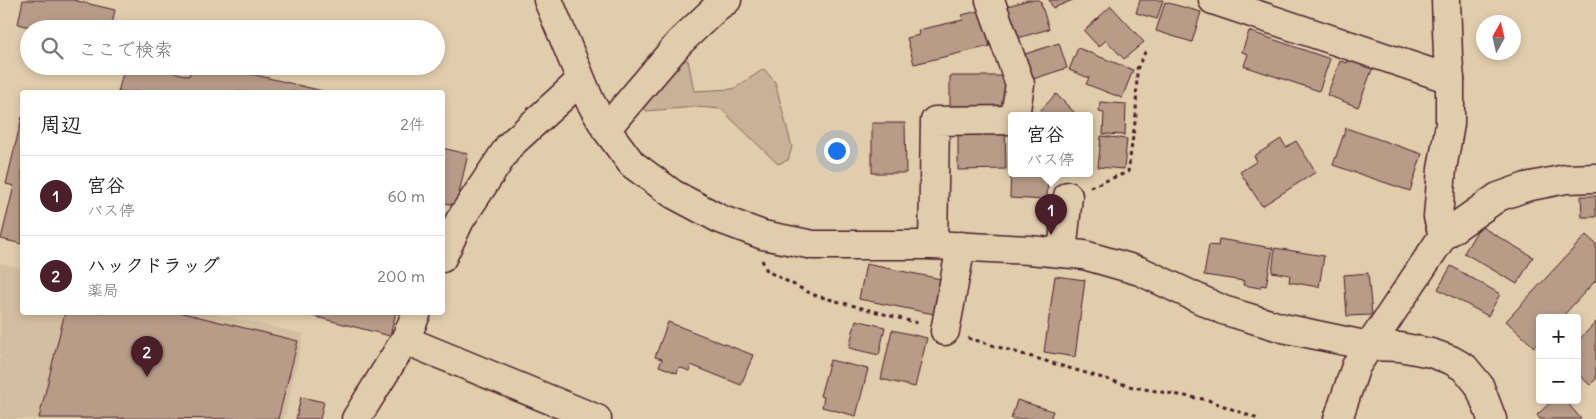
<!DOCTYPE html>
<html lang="ja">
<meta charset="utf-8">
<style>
:root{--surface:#fff;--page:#f6f6f6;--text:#222;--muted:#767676;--line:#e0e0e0;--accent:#4a1f2b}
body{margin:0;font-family:Delius,"Klee One",sans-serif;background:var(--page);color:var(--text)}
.controls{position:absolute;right:15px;bottom:15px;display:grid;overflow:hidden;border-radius:5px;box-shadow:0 2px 8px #0003}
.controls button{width:45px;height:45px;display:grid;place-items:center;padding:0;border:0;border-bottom:1px solid var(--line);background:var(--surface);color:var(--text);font:25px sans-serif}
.compass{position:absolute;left:1476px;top:15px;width:45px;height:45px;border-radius:50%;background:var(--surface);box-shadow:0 2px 8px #0003;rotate:8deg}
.you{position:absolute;left:836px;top:150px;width:18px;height:18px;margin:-12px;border:4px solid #fff;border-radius:50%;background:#1a73e8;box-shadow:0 0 0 8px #1a73e833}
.badge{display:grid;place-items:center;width:32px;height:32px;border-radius:50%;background:var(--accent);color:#fff;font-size:16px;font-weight:700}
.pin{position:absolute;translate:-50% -41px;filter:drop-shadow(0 1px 2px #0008)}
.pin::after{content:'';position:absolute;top:26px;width:18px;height:15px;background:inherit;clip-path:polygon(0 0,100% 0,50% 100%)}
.popup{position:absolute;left:1008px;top:112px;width:85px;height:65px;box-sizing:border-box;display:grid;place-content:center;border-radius:5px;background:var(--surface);filter:drop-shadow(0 1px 4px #0005);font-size:16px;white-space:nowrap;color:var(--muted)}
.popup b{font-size:19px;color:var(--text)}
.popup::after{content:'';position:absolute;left:50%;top:100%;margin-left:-10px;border:10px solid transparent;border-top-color:var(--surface)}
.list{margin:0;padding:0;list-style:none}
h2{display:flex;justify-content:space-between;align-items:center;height:65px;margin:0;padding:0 20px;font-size:21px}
h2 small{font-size:16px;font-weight:400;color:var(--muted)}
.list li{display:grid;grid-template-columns:32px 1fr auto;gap:15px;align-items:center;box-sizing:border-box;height:80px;padding:0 20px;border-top:1px solid var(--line)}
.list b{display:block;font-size:19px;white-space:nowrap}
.list p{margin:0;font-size:16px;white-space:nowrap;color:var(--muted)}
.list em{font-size:16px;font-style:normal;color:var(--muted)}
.icon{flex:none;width:28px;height:28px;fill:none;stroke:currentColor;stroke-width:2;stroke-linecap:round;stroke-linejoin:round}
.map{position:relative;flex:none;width:1596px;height:419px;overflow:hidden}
.search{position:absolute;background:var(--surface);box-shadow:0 2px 8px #0003;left:20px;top:20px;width:425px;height:55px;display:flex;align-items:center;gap:12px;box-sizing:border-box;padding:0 18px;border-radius:28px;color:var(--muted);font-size:19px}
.panel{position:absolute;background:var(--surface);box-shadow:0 2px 8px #0003;left:20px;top:90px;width:425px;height:225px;border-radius:5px}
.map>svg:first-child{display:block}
.built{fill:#d4bea1}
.green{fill:#c8b197;stroke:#896861}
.building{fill:#b79c88;stroke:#4a1f2b}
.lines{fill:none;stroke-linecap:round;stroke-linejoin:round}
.minor-casing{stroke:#4a1f2b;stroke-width:31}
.path{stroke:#4a1f2b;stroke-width:3;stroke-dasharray:4 4;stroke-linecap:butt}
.minor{stroke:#e1cdac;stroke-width:28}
</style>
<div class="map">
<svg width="1596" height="419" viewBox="0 0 1596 419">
<rect width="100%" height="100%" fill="#e1cdac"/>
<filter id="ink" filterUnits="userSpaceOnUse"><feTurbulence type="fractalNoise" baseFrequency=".02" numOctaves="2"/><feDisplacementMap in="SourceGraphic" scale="10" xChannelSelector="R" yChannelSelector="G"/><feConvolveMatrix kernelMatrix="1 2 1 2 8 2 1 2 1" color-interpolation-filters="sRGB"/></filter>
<g filter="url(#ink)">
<path class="built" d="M0 263 22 268V312L211 313 304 334 284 419H0Z"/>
<path class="green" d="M688 60 694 91 733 89 764 69 775 82 792 147 788 160 778 164 721 109 696 107 646 111 643 103 676 63Z"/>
<g class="building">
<path d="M23 0H73L115 10 111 29H38L18 24Z"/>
<path d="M1028 0H1040L1049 29 1011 40 1001 8Z"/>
<path d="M1049 0H1073L1053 8Z"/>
<path d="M1140 0H1163L1157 19 1136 13Z"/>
<path d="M1165 2 1201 12 1192 42 1156 31Z"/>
<path d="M1111 6 1144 42 1124 59 1106 40 1099 47 1084 31Z"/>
<path d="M982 10 990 46 914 64 907 38 919 35 918 30 963 20 962 15Z"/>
<path d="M1249 31 1330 59 1319 91 1244 66 1248 54 1242 52Z"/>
<path d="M1059 43 1067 68 1030 80 1022 55Z"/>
<path d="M1078 48 1133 70 1122 98 1086 84 1089 78 1069 70Z"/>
<path d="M1349 58 1373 67 1358 107 1327 95 1340 61 1347 63Z"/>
<path d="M125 66H149L189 76 191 66H218L327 92H118Z"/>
<path d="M950 76H1008L1009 109 950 108Z"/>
<path d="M1056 94 1078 116H1043L1039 112Z"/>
<path d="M1100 102 1126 104 1125 135 1103 134 1104 113 1099 112Z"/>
<path d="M22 117V244L1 239 14 186 6 184Z"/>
<path d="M872 123H905L906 173H872Z"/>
<path d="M1346 128 1422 154 1410 191 1333 165Z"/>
<path d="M958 129H1005L1006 169 958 170Z"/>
<path d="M1101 136 1127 139 1124 169 1098 167Z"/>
<path d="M1281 139 1286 147 1296 141 1316 172 1262 206 1240 172 1257 161 1254 156Z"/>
<path d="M442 148 468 154 456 206 442 202Z"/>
<path d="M1011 167 1012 174H1048L1047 200 1010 198Z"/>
<path d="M1581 196H1596V217H1582Z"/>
<path d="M1480 226 1533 257 1517 284 1464 253Z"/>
<path d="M1586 235 1596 244V280L1561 318H1540V341L1534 347 1506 321Z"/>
<path d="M1219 239 1273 248 1266 286 1261 285 1260 288 1243 285 1244 281 1204 275 1209 245 1218 246Z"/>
<path d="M1275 248 1324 256 1319 287 1289 282 1290 275 1272 272Z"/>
<path d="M866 264 946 280 939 315 859 299Z"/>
<path d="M1451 266 1500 294 1488 316 1438 289Z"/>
<path d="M1368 273 1372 315 1347 316 1344 275Z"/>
<path d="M1055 276 1085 280 1075 357 1044 352Z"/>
<path d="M65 312H179L298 341 278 419 39 418Z"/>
<path d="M297 312H396L390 336Z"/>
<path d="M856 320 885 327 879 355 849 348Z"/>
<path d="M668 322 753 355 741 385 691 365 689 371 679 367 677 373 659 366 662 359 655 357Z"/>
<path d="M1596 322V379L1590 385 1577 373V342Z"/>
<path d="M892 330 927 338 915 387 881 379Z"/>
<path d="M830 360 868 369 856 416 822 407 824 397 820 396Z"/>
<path d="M301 397 324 402 320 419H296Z"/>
<path d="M1017 400 1053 411 1050 419H1011Z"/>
<path d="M1553 400H1565L1581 419H1540L1537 415Z"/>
</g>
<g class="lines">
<g class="minor-casing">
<g id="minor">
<path d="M548 0 590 101 606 129 632 164 673 194 720 219 763 235 813 245H933L1029 250 1084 255 1140 271 1223 310 1283 328 1369 346 1400 347 1431 353 1451 360 1465 368 1479 385 1492 419"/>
<path d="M990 0 1020 84 1015 116"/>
<path d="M1213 0 1450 79"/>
<path d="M606 129 680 42 718 6 727 0"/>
<path d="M1443 236 1438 217 1442 169 1450 124V79L1448 56 1446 0"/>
<path d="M933 245 935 121 1012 120"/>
<path d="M1062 253 1068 196"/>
<path d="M442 258 460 220 509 146 580 81"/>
<path d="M945 331 961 246"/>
<path d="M405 340 597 419"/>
<path d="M356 419 405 340 417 312"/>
<path d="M1338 419 1356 366 1443 236 1498 197 1526 187 1566 179 1596 178"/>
</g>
</g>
<g class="path">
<path d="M1090 187 1128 172 1136 115 1137 69 1147 48"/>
<path d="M762 260 767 271 814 295 921 324"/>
<path d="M968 338 1133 387 1208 400 1258 419"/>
</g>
<use href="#minor" class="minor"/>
</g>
</g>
</svg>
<div class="controls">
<button>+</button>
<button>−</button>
</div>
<svg class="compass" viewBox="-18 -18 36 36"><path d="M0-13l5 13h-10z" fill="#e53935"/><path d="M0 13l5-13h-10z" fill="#767676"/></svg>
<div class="you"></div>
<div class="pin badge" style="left:1051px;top:235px">1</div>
<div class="popup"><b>宮谷</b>バス停</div>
<div class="pin badge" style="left:147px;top:377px">2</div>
<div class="search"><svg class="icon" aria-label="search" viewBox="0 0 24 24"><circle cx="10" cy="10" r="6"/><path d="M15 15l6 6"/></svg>ここで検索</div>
<section class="panel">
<h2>周辺<small>2件</small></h2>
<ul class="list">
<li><span class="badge">1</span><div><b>宮谷</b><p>バス停</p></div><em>60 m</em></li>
<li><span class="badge">2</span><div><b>ハックドラッグ</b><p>薬局</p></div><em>200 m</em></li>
</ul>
</section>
</div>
